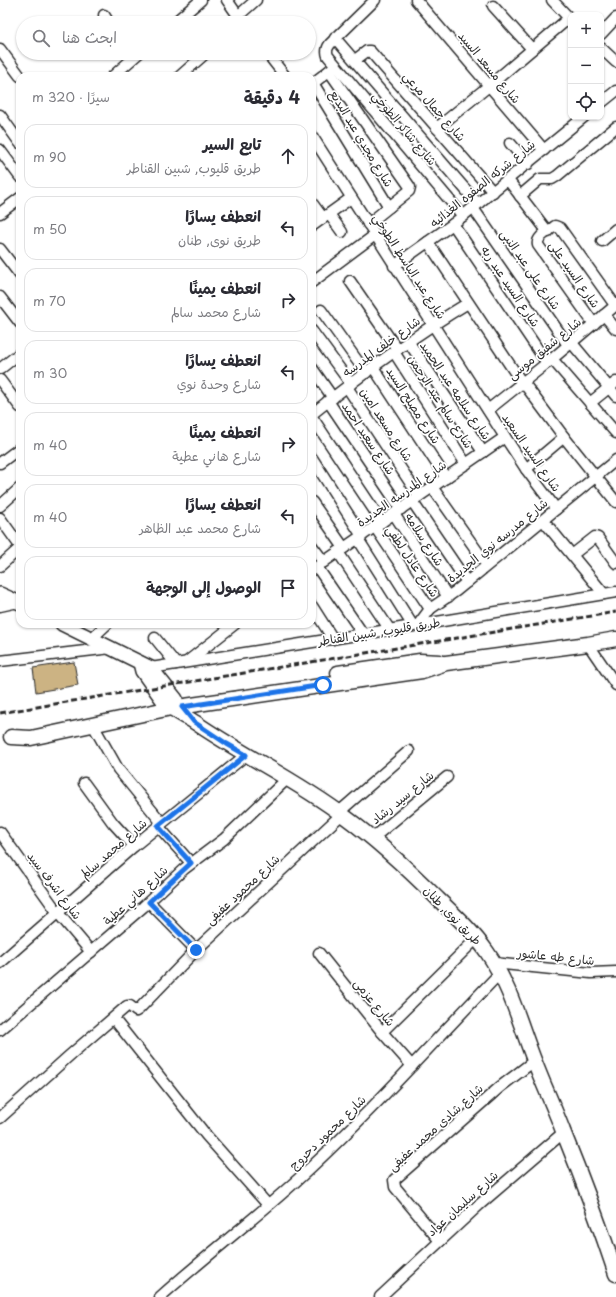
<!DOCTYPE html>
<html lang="ar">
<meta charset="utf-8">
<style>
:root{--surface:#fff;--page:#f2f2f3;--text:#2b2b33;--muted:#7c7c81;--line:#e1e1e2}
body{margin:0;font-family:"Playpen Sans","Playpen Sans Arabic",sans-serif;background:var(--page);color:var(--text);direction:rtl}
.controls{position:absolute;right:12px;top:12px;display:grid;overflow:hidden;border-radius:8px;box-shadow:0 1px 3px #0004}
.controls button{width:36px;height:36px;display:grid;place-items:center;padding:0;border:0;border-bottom:1px solid var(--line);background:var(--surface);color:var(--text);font:20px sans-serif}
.stop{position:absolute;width:12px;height:12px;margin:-9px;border:3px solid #1a73e8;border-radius:50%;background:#fff}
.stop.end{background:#1a73e8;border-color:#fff;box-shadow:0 1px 4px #0008}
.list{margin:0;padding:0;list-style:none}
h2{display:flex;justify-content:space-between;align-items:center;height:52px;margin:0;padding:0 16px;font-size:17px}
h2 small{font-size:13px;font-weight:400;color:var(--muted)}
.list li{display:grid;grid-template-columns:26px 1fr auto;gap:12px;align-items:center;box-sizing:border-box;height:64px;margin:0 8px 8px;padding:0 8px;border:1px solid var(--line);border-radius:12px}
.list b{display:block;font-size:15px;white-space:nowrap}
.list p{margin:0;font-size:13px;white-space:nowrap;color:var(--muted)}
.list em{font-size:13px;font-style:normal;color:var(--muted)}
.icon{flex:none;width:22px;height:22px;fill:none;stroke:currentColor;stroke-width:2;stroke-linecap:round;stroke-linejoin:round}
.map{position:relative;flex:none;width:616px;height:1297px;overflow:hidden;direction:ltr}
.search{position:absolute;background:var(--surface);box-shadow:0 1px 3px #0004;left:16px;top:16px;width:300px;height:44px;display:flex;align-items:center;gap:10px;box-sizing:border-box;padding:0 14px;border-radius:22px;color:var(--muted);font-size:15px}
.panel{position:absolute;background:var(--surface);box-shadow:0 1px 3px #0004;left:16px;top:72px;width:300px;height:556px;border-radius:12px;direction:rtl}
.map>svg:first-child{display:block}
.building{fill:#ccb383;stroke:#2b2b2b}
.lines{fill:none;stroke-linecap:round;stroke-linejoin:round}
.minor-casing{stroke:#2b2b2b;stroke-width:13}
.tertiary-casing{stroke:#2b2b2b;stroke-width:16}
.secondary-casing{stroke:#2b2b2b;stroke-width:17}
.minor{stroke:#fff;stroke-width:10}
.tertiary{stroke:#fff;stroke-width:13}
.secondary{stroke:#fff;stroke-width:14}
.rail{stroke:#2b2b2b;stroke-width:3;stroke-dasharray:6 3;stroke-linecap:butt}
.route{stroke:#1a73e8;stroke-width:5}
.labels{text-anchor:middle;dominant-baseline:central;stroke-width:3.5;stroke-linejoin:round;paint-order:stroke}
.street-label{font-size:12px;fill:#2b2b2b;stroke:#fff}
</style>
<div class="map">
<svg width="616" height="1297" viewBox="0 0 616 1297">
<rect width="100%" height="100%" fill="#fff"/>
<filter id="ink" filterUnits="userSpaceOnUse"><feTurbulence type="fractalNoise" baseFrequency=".025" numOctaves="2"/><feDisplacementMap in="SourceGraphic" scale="8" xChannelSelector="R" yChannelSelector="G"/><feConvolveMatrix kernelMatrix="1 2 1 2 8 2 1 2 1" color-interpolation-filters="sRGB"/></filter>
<g filter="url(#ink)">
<path class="building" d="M74 662 78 685 36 692 33 668Z"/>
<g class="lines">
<g class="minor-casing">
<g id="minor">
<path d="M227 0 243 23"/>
<path d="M375 0 330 44C327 48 326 51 328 56L463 216"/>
<path d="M416 0 544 150"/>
<path d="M552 0 571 20"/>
<path d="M493 6 532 49"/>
<path d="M104 15 109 23"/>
<path d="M238 16 256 0"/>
<path d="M174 23 201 0"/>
<path d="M601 34 616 18"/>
<path d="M335 38 478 204"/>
<path d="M601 48 616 62"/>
<path d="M0 49 20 76"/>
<path d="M267 53 285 76"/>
<path d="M355 60 367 51H370L493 192"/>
<path d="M329 71 410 187 409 191 368 224"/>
<path d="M113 76 139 53"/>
<path d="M180 76 206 53"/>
<path d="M313 83 389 207"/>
<path d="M312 84 334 67"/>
<path d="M601 103 616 91"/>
<path d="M0 115 20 143"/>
<path d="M437 128 490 85 569 18"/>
<path d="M312 136 505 437 526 469 556 509"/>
<path d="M510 143 528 164"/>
<path d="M0 150 20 177"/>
<path d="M508 180 548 232"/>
<path d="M520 196 540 179H552L557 176 616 127"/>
<path d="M312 203 323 218"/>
<path d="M473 208 568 345"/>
<path d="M0 213 20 198"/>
<path d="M329 214 342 232"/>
<path d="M453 224 547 363"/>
<path d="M312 226 351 198"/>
<path d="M602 241 616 229"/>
<path d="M428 242 522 383"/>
<path d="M0 249 20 275"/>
<path d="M394 266 453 224 584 117"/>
<path d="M350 281 397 349"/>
<path d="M312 282 375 235"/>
<path d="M0 297 20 323"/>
<path d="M321 310 366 373"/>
<path d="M604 315 616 329"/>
<path d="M594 324 538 245C536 237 549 231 555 226L560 228 615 305"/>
<path d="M312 331 351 384"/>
<path d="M408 341 483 452"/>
<path d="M571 342 616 396"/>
<path d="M394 352 466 464"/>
<path d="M552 359 616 433"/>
<path d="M373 367 446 478"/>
<path d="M312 368 333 398"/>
<path d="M0 369 20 353"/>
<path d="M0 380 20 407"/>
<path d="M523 382 564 437 616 502"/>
<path d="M347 387 419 496"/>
<path d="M328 401 401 509"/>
<path d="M590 403 616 382"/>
<path d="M488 410 552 359 616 305"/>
<path d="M312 414C362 374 413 336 468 303"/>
<path d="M312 417 382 522"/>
<path d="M312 458 362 536"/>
<path d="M0 463 20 448"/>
<path d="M526 469 564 437"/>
<path d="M432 487 487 565"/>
<path d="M412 501 467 582"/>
<path d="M312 502 344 548"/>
<path d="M0 506 20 488"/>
<path d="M394 514 448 597"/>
<path d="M0 518 20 546"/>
<path d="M543 520 604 594"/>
<path d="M375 527 430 609"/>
<path d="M358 539 413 626"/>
<path d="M312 546 324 562"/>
<path d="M338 552 390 630"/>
<path d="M572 555 595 537 598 538 616 563"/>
<path d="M0 566 20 548"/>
<path d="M317 567 363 634"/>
<path d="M312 570 505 437"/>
<path d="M0 606 18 602"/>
<path d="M312 606 333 639"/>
<path d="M418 625 430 609 456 591 616 460"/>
<path d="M92 638 107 624"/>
<path d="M155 638 176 664"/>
<path d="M588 644 616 685"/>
<path d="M0 661 111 648"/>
<path d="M188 661 235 624"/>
<path d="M146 670 151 668 413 626 616 592"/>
<path d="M93 725 118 769 162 823"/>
<path d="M84 783 113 823 134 846"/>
<path d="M339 812 409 751"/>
<path d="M158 826 191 863"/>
<path d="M0 832 58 913 91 952"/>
<path d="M373 838 447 777"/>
<path d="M149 902 196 950"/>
<path d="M319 953 382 1032 412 1066"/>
<path d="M0 963 134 846 246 755"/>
<path d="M494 963 591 973 616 972"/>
<path d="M114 1019 206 1135 268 1205"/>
<path d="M0 1030 143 907 184 869 224 839 287 779"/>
<path d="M382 1032 477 938"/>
<path d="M0 1118 69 1056 127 1006H130L136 1011 139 1009 196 950 342 814"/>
<path d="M440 1241 395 1187 394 1180 500 1087 534 1061"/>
<path d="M160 1297C208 1254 260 1215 307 1171 375 1108 436 1039 500 973"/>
<path d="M380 1297 479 1205 564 1132"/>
</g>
</g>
<g class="tertiary-casing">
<g id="tertiary">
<path d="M0 594 20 603"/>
<path d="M62 624 151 668 176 699"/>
<path d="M140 663 142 671 164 702"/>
</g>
</g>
<g class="secondary-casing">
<g id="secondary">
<path d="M338 673 420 661 440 662"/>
<path d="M164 702C174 711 185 716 196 723 244 756 298 781 344 816 378 841 408 869 438 899 456 916 474 933 487 952 510 985 520 1024 534 1060 543 1084 554 1107 563 1131 582 1178 600 1226 616 1274"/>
<path d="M11 737 31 738 171 708 422 671 446 663 588 644 616 639"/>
</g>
</g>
<use href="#minor" class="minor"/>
<use href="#tertiary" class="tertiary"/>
<use href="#secondary" class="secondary"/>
<path class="rail" d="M0 713 616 612"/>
</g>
</g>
<g class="lines" filter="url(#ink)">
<path class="route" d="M196 950 149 902 191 863 158 826 246 755 227 744 194 722 182 707 323 685"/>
</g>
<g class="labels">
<g class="street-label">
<text transform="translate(490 67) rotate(50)">شارع مسعد السيد</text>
<text transform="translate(435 106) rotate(49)">شارع جمال مرعي</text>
<text transform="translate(405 128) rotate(50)">شارع شاكر الطوخي</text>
<text transform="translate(362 138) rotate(59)">شارع مجدي عبد البديع</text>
<text transform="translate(482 183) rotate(-39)">شارع شركه الصفوه الغذائيه</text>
<text transform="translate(410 266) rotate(57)">شارع عبد الباسط الطوخي</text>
<text transform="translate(531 269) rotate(55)">شارع على عبد النبى</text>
<text transform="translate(575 274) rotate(55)">شارع السيد على</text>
<text transform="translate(511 286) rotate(56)">شارع السيد عبد ربه</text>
<text transform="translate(381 346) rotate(-36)">شارع خلف المدرسه</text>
<text transform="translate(544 348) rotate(-39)">شارع شفيق موسى</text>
<text transform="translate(456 390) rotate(56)">شارع سلامه عبد الحميد</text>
<text transform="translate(441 401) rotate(57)">شارع سالم عبد الرحمن</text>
<text transform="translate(414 405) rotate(57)">شارع مصلح السيد</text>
<text transform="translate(387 424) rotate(57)">شارع مسعد امين</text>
<text transform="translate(369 438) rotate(56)">شارع سعيد احمد</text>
<text transform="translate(532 452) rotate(55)">شارع السيد السعيد</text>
<text transform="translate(401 493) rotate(-35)">شارع المدرسه الجديدة</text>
<text transform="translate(425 539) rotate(57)">شارع سلامه</text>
<text transform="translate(497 540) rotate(-39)">شارع مدرسه نوي الجديدة</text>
<text transform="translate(413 561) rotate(56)">شارع عادل لطفي</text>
<text transform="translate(379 631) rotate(-9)">طريق قليوب, شبين القناطر</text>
<text transform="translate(402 797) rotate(-39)">شارع سيد رشاد</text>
<text transform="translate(113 848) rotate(-41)">شارع محمد سالم</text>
<text transform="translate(55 885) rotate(53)">شارع اشرف سيد</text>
<text transform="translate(242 889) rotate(-43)">شارع محمود عفيفى</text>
<text transform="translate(135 895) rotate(-42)">شارع هاني عطية</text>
<text transform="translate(453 915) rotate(46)">طريق نوى, طنان</text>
<text transform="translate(556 956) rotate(6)">شارع طه عاشور</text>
<text transform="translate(375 1002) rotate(51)">شارع عزمى</text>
<text transform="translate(435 1127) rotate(-42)">شارع شادى محمد عفيفى</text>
<text transform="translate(327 1132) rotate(-44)">شارع محمود دحروج</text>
<text transform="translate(462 1203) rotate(-42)">شارع سليمان عواد</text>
</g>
</g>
</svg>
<div class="controls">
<button>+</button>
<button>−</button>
<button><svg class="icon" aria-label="locate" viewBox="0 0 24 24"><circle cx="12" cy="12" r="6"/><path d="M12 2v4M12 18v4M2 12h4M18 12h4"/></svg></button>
</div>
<div class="stop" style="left:323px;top:685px"></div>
<div class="stop end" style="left:196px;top:950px"></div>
<div class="search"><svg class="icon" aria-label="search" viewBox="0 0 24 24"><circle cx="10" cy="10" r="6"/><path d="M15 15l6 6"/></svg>ابحث هنا</div>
<section class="panel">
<h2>4 دقيقة<small>سيرًا · 320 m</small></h2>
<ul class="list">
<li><svg class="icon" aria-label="ahead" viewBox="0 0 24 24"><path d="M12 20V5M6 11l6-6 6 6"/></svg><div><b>تابع السير</b><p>طريق قليوب, شبين القناطر</p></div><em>90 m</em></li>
<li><svg class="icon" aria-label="left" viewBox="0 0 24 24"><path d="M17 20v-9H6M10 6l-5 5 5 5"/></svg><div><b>انعطف يسارًا</b><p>طريق نوى, طنان</p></div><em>50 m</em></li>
<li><svg class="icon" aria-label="right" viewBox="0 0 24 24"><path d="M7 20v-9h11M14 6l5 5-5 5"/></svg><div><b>انعطف يمينًا</b><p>شارع محمد سالم</p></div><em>70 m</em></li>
<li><svg class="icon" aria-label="left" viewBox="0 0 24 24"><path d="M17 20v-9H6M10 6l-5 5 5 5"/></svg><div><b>انعطف يسارًا</b><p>شارع وحدة نوي</p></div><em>30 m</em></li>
<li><svg class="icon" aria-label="right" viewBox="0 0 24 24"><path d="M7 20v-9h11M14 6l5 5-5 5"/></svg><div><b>انعطف يمينًا</b><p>شارع هاني عطية</p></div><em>40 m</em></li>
<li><svg class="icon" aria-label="left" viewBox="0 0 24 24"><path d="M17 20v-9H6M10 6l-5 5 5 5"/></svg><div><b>انعطف يسارًا</b><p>شارع محمد عبد الظاهر</p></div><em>40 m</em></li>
<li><svg class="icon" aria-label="arrive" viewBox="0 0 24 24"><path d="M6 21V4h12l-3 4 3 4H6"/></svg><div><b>الوصول إلى الوجهة</b></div></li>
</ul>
</section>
</div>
